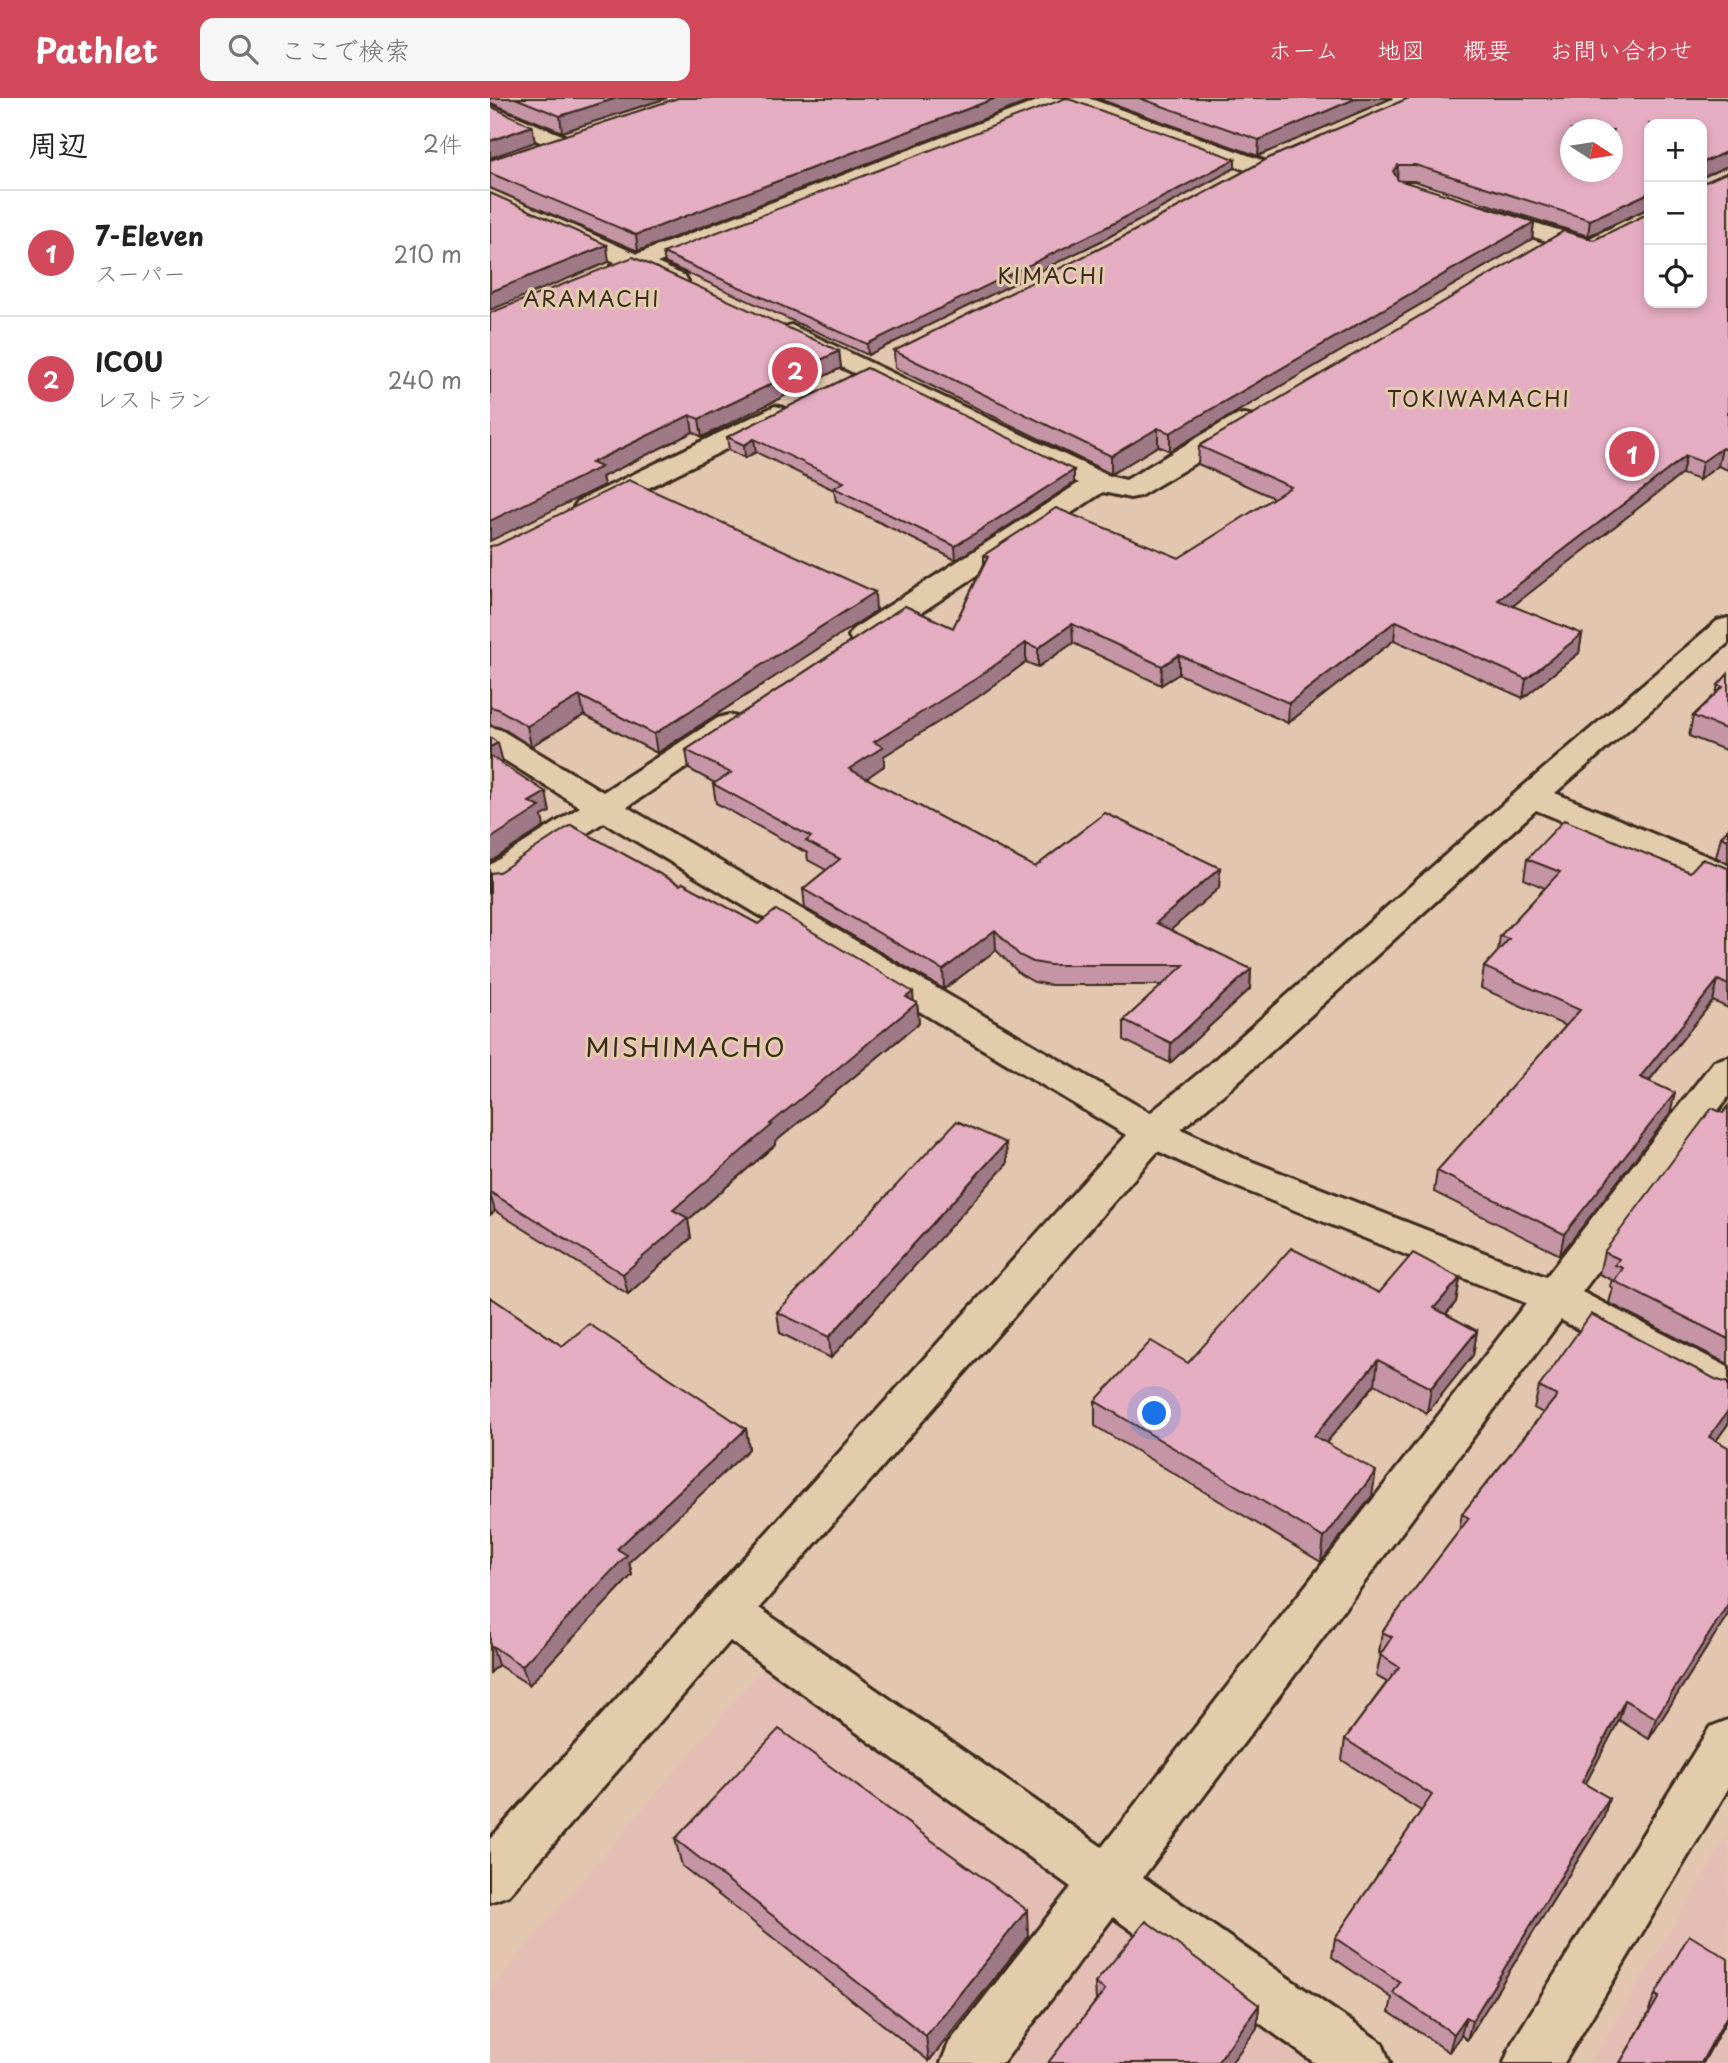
<!DOCTYPE html>
<html lang="ja">
<meta charset="utf-8">
<style>
:root{--surface:#fff;--page:#f6f6f6;--text:#222;--muted:#767676;--line:#e0e0e0;--accent:#d1495b}
body{margin:0;font-family:"Playpen Sans","Klee One",sans-serif;background:var(--page);color:var(--text)}
.controls{position:absolute;right:21px;top:21px;display:grid;overflow:hidden;border-radius:14px;box-shadow:0 4px 10px #0003}
.controls button{width:63px;height:63px;display:grid;place-items:center;padding:0;border:0;border-bottom:2px solid var(--line);background:var(--surface);color:var(--text);font:35px sans-serif}
.compass{position:absolute;left:1070px;top:21px;width:63px;height:63px;border-radius:50%;background:var(--surface);box-shadow:0 4px 10px #0003;rotate:102deg}
.you{position:absolute;left:665px;top:1316px;width:24px;height:24px;margin:-18px;border:5px solid #fff;border-radius:50%;background:#1a73e8;box-shadow:0 0 0 10px #1a73e833}
.badge{display:grid;place-items:center;width:46px;height:46px;border-radius:50%;background:var(--accent);color:#fff;font-size:23px;font-weight:700}
.pin{position:absolute;translate:-50% -50%;border:4px solid #fff;box-shadow:0 2px 7px #0006}
.list{margin:0;padding:0;list-style:none}
h2{display:flex;justify-content:space-between;align-items:center;height:91px;margin:0;padding:0 28px;font-size:30px}
h2 small{font-size:23px;font-weight:400;color:var(--muted)}
.list li{display:grid;grid-template-columns:46px 1fr auto;gap:21px;align-items:center;box-sizing:border-box;height:126px;padding:0 28px;border-top:2px solid var(--line)}
.list b{display:block;font-size:26px;white-space:nowrap}
.list p{margin:0;font-size:23px;white-space:nowrap;color:var(--muted)}
.list em{font-size:23px;font-style:normal;color:var(--muted)}
.icon{flex:none;width:38px;height:38px;fill:none;stroke:currentColor;stroke-width:2;stroke-linecap:round;stroke-linejoin:round}
.map{position:relative;flex:none;width:1238px;height:1965px;overflow:hidden}
header{display:flex;align-items:center;gap:42px;box-sizing:border-box;height:98px;padding:0 35px;background:var(--accent);color:#fff}
header strong{font-size:33px}
nav{display:flex;gap:38px;margin-inline-start:auto;font-size:24px}
.search{width:490px;height:63px;background:var(--page);display:flex;align-items:center;gap:18px;box-sizing:border-box;padding:0 24px;border-radius:14px;color:var(--muted);font-size:26px}
main{display:flex}
aside{flex:1;background:var(--surface)}
.map>svg:first-child{display:block}
.built{fill:#e4beb4}
.lines{fill:none;stroke-linecap:round;stroke-linejoin:round}
.minor-casing{stroke:#3b2a1e;stroke-width:6}
.minor{fill:#e2ccab;fill-rule:evenodd}
.wall{fill:#c595a6;stroke:#3b2a1e;stroke-width:2;fill-rule:evenodd}
.shaded-wall{fill:#a07987;stroke:#3b2a1e;stroke-width:2}
.building{fill:#e5adc1;stroke:#3b2a1e;stroke-width:2;fill-rule:evenodd}
.labels{text-anchor:middle;dominant-baseline:central;stroke-width:6;stroke-linejoin:round;paint-order:stroke}
.far-quarter-label{font-size:21px;letter-spacing:2px;fill:#3b2a1e;stroke:#e2ccab}
.quarter-label{font-size:26px;letter-spacing:2px;fill:#3b2a1e;stroke:#e2ccab}
</style>
<header>
<strong>Pathlet</strong>
<div class="search"><svg class="icon" aria-label="search" viewBox="0 0 24 24"><circle cx="10" cy="10" r="6"/><path d="M15 15l6 6"/></svg>ここで検索</div>
<nav><a>ホーム</a><a>地図</a><a>概要</a><a>お問い合わせ</a></nav>
</header>
<main>
<aside>
<h2>周辺<small>2件</small></h2>
<ul class="list">
<li><span class="badge">1</span><div><b>7-Eleven</b><p>スーパー</p></div><em>210 m</em></li>
<li><span class="badge">2</span><div><b>ICOU</b><p>レストラン</p></div><em>240 m</em></li>
</ul>
</aside>
<div class="map">
<svg width="1238" height="1965" viewBox="0 0 1238 1965">
<rect width="100%" height="100%" fill="#e3c6af"/>
<filter id="ink" filterUnits="userSpaceOnUse"><feTurbulence type="fractalNoise" baseFrequency=".0143" numOctaves="2"/><feDisplacementMap in="SourceGraphic" scale="14" xChannelSelector="R" yChannelSelector="G"/><feConvolveMatrix kernelMatrix="1 2 1 2 8 2 1 2 1" color-interpolation-filters="sRGB"/></filter>
<g filter="url(#ink)">
<g class="built">
<path d="M278 1564 837 1965H0V1891Z"/>
<path d="M1238 1737V1965H1100Z"/>
</g>
<g class="lines">
<g class="minor-casing">
<g id="minor">
<path d="M555 0H598L777 64 780 69 777 74H761L576 7 167 165 195 178 198 183 195 188C175 193 164 175 146 174 138 173 132 177 123 175L120 170 125 164 0 107V91L147 156Z"/>
<path d="M0 7 79 40 82 45 79 50H63L0 21Z"/>
<path d="M992 109 1098 141 1159 111V127L1100 156 984 121 980 116 984 111Z"/>
<path d="M301 227 619 378 636 382 744 318 754 316 764 318 767 324 764 330 650 398 640 400 613 394 385 545 374 547 363 545 359 538 363 531 589 385 292 240 288 235 292 230Z"/>
<path d="M285 308 294 310 298 316 294 322 108 415 98 418 88 415 84 409 88 403Z"/>
<path d="M1238 520V545L1065 695 1238 767V791L1046 712 742 989 691 1031 753 1060 1056 1179 1224 963 1238 959V999L1092 1194 1238 1269V1306L1222 1301 1071 1222 653 1779 892 1945 900 1965H825L623 1819 513 1965H451L459 1945 581 1789 240 1543 19 1797 0 1804V1741L636 1037 114 724 12 791 0 794V767L90 709 0 653V629L11 632 113 694 228 620 239 617 250 620 255 627 250 634 137 709 660 1015 714 971 1030 691 1227 523ZM668 1053 725 1080 1036 1205 612 1749 269 1510Z"/>
<path d="M1238 1622V1691L1074 1965H1014L1022 1945 1220 1629Z"/>
</g>
</g>
<use href="#minor" class="minor"/>
</g>
<g class="wall">
<path d="M0 0H177L72 34 1 5H0Z"/>
<path d="M188 0H548L148 153 0 90V62Z"/>
<path d="M606 0H902L768 58Z"/>
<path d="M919 0H1233L1238 1V68L1213 79V83L1216 84 1238 74V372L1228 368 1209 382 1192 376 1022 508 1092 536 1089 555 1033 600 904 542 798 625 689 576 671 587 583 545 548 569 536 564 488 599 394 658V668L376 680 545 769 615 715 730 770 729 790 680 832 761 871 760 891 680 965 634 942V922L673 887H561L544 884 530 876 506 852 454 891 315 810 313 791 336 772 318 762 317 755 226 705 223 686 225 685 199 671 196 652 415 508 463 530 494 466V457L566 410 689 460 784 400 708 366 709 348 1074 133 1104 142 1159 115V205H1212V26H1159V110L1098 138 924 83H911L1044 124 1042 141 680 353 668 348 621 376 405 270 404 253 631 140 779 60ZM1081 32H1123V74H1081Z"/>
<path d="M745 61V70L613 142 378 257 175 165 173 155Z"/>
<path d="M0 215 349 253 351 270 212 339 203 334 112 379 114 387Z"/>
<path d="M377 270 584 385 466 462 346 403 344 392 266 354 255 360 239 352 237 339Z"/>
<path d="M0 448 386 513 167 655 94 617 41 648 12 630 0 627Z"/>
<path d="M1238 576V653L1199 638 1203 618 1226 596 1228 587Z"/>
<path d="M1238 731V766L1226 759 1231 739Z"/>
<path d="M1037 761 1200 774 1238 770V910L1223 903 1159 983 1180 1016 1070 1157 944 1094 947 1073 1076 928 991 890 994 869 1008 854 1010 838 1055 790 1034 781Z"/>
<path d="M0 775 190 787 427 905 429 925 285 1044V1047L198 1122 201 1140 138 1196 5 1113 0 1117Z"/>
<path d="M1238 1008V1266L1119 1205 1123 1190 1120 1188 1122 1182 1109 1176 1114 1154Z"/>
<path d="M516 1045 517 1066 341 1260 290 1235 287 1214Z"/>
<path d="M970 1180 966 1204 956 1216 987 1233 983 1257 937 1315 885 1286 836 1345 882 1398 831 1464 605 1328V1303L698 1265 889 1195Z"/>
<path d="M0 1199 72 1248 256 1331 259 1351 139 1464 142 1477 39 1587 8 1567 0 1575Z"/>
<path d="M1227 1282 1238 1285V1326L1226 1343 1238 1516 1159 1641 1129 1622 1095 1686 1119 1700 1113 1721 977 1942 971 1937 959 1954 899 1914 902 1900 842 1859 845 1840 931 1713 852 1662 855 1641 897 1584 886 1578 891 1556 889 1555 892 1534 969 1433 972 1416 1053 1315 1044 1310 1049 1289Z"/>
<path d="M185 1741 538 1838 439 1963 192 1768Z"/>
<path d="M605 1885 769 1907 767 1930 741 1965H558L606 1903Z"/>
<path d="M1165 1897 1238 1919 1213 1965H1130L1160 1913 1159 1912Z"/>
</g>
<g class="shaded-wall">
<path d="M127 0H177L72 34 70 18Z"/>
<path d="M506 0H548L148 153 146 137Z"/>
<path d="M867 0H902L768 58 769 42Z"/>
<path d="M42 28 45 44 0 60V43Z"/>
<path d="M1238 53V68L1212 79 1214 64Z"/>
<path d="M745 61V70L613 142 378 257 377 246Z"/>
<path d="M908 67 907 83 903 73Z"/>
<path d="M1159 95V110L1098 138 1100 122Z"/>
<path d="M1044 124 1042 141 680 353V335Z"/>
<path d="M117 147 119 164 0 212V194Z"/>
<path d="M349 253 351 270 212 339 209 321Z"/>
<path d="M200 317 203 334 112 379 114 387 0 443V423L101 365Z"/>
<path d="M668 330V348L621 376V358Z"/>
<path d="M264 341 266 354 255 360 254 347Z"/>
<path d="M1232 350 1228 368 1209 382 1212 364Z"/>
<path d="M1196 358 1192 376 1006 521 1008 502Z"/>
<path d="M584 372V385L466 462 465 448Z"/>
<path d="M385 494 386 513 167 655 164 636Z"/>
<path d="M906 523 904 542 798 625 799 605Z"/>
<path d="M582 526 583 545 548 569V550Z"/>
<path d="M1092 536 1089 555 1033 600 1036 581Z"/>
<path d="M536 545V564L488 599 394 658V668L361 691 359 671 384 644Z"/>
<path d="M689 557V576L671 587 672 568Z"/>
<path d="M90 598 94 617 41 648 37 628Z"/>
<path d="M8 645 13 664 0 671V649Z"/>
<path d="M56 694 60 714 52 718 54 729 0 764V741L39 704Z"/>
<path d="M730 770 729 790 666 845V825Z"/>
<path d="M505 832 506 852 454 891 453 872Z"/>
<path d="M761 871 760 891 680 965 681 945Z"/>
<path d="M1228 882 1223 903 1145 1000 1150 979Z"/>
<path d="M423 894 424 907 427 905 429 925 285 1044V1047L198 1122 201 1140 138 1196 133 1176 183 1112 280 1026 416 899Z"/>
<path d="M1185 995 1180 1016 1070 1157 1074 1136Z"/>
<path d="M516 1045 517 1066 341 1260 339 1239Z"/>
<path d="M0 1096 5 1113 0 1117Z"/>
<path d="M970 1180 966 1204 940 1235 944 1210Z"/>
<path d="M987 1233 983 1257 937 1315 941 1290Z"/>
<path d="M888 1262 885 1286 822 1362 824 1338Z"/>
<path d="M1238 1313V1326L1213 1361 1219 1339Z"/>
<path d="M256 1331 259 1351 139 1464 142 1477 39 1587 32 1568 127 1451Z"/>
<path d="M886 1373 882 1398 831 1464 834 1440Z"/>
<path d="M1238 1506V1516L1159 1641 1166 1620Z"/>
<path d="M2 1548 8 1567 0 1575V1549Z"/>
<path d="M1135 1602 1129 1622 1086 1704 1092 1684Z"/>
<path d="M1119 1700 1113 1721 977 1942 982 1923Z"/>
<path d="M537 1812 538 1838 439 1963 436 1938Z"/>
<path d="M769 1907 767 1930 741 1965H727Z"/>
<path d="M1238 1916V1919L1213 1965H1211Z"/>
<path d="M976 1919 971 1937 959 1954 964 1936Z"/>
</g>
<g class="building">
<path d="M25 0H127L70 18Z"/>
<path d="M188 0H506L146 137 0 75V62Z"/>
<path d="M576 0 745 61 613 131 377 246 173 155Z"/>
<path d="M649 0H867L769 42Z"/>
<path d="M919 0H1233L1238 1V53L1214 64 1213 83 1216 84 1238 74V352L1232 350 1212 364 1196 358 1008 502 1092 536 1036 581 906 523 799 605 689 557 672 568 582 526 548 550 536 545 487 580 384 644 393 649 359 671 545 769 615 715 730 770 666 825 761 871 681 945 634 922 694 867H560L543 864 529 857 505 832 453 872 313 791 350 761 316 743 321 739 223 686 241 675 196 652 415 508 463 530 498 459 494 457 566 410 689 460 801 389 709 348 1074 133 1104 142 1159 115V205H1212V26H1159V95L1100 122 925 67H908L903 73 908 82 1044 124 680 335 668 330 621 358 404 253 631 140 779 60ZM1081 32H1123V74H1081Z"/>
<path d="M0 8 42 28 0 43Z"/>
<path d="M0 95 117 147 0 194Z"/>
<path d="M143 159 349 253 209 321 200 317 101 365 111 369 0 423V215Z"/>
<path d="M377 270 584 372 465 448 344 390 354 384 264 341 254 347 237 339Z"/>
<path d="M139 382 385 494 164 636 90 598 37 628 8 611 0 609V448L7 447Z"/>
<path d="M1238 576V632L1203 618 1233 589 1228 587Z"/>
<path d="M0 639 8 645 0 649Z"/>
<path d="M0 658 56 694 39 704 50 709 0 741Z"/>
<path d="M1074 722 1200 774 1212 761 1238 770V887L1228 882 1150 979 1185 995 1074 1136 947 1073 1090 912 994 869 1019 841 1010 838 1070 774 1037 761Z"/>
<path d="M81 727 190 787 193 785 268 826 286 812 423 894 416 899 427 905 280 1026 282 1027 183 1112 198 1120 133 1176 0 1094V775L9 774Z"/>
<path d="M1238 731V742L1231 739Z"/>
<path d="M1238 1008V1241L1124 1183 1133 1170 1125 1167 1129 1161 1114 1154 1222 1010 1233 1015Z"/>
<path d="M467 1023 516 1045 339 1239 287 1214Z"/>
<path d="M801 1150 889 1195 923 1155 970 1180 944 1210 987 1233 941 1290 888 1262 824 1338 886 1373 834 1440 605 1303 661 1243 698 1265Z"/>
<path d="M0 1199 72 1248 99 1226 256 1331 127 1451 137 1457 32 1568 2 1548 0 1549Z"/>
<path d="M1101 1216 1227 1282 1238 1285V1313L1219 1339 1238 1349V1506L1166 1620 1135 1602 1092 1684 1119 1700 982 1923 976 1919 964 1936 903 1895 910 1884 845 1840 942 1697 855 1641 909 1569 890 1557 902 1539 892 1534 979 1420 972 1416 1067 1298 1049 1289Z"/>
<path d="M289 1631 537 1812 436 1938 185 1741Z"/>
<path d="M656 1823 769 1907 727 1965H558L615 1892 605 1885Z"/>
<path d="M1199 1837 1238 1861V1916L1211 1965H1130L1169 1899 1165 1897Z"/>
</g>
</g>
<g class="labels">
<g class="far-quarter-label">
<text x="562" y="177">KIMACHI</text>
<text x="102" y="200">ARAMACHI</text>
<text x="989" y="300">TOKIWAMACHI</text>
</g>
<g class="quarter-label">
<text x="196" y="948">MISHIMACHO</text>
</g>
</g>
</svg>
<div class="controls">
<button>+</button>
<button>−</button>
<button><svg class="icon" aria-label="locate" viewBox="0 0 24 24"><circle cx="12" cy="12" r="6"/><path d="M12 2v4M12 18v4M2 12h4M18 12h4"/></svg></button>
</div>
<svg class="compass" viewBox="-18 -18 36 36"><path d="M0-13l5 13h-10z" fill="#e53935"/><path d="M0 13l5-13h-10z" fill="#767676"/></svg>
<div class="you"></div>
<div class="pin badge" style="left:1142px;top:356px">1</div>
<div class="pin badge" style="left:305px;top:272px">2</div>
</div>
</main>
